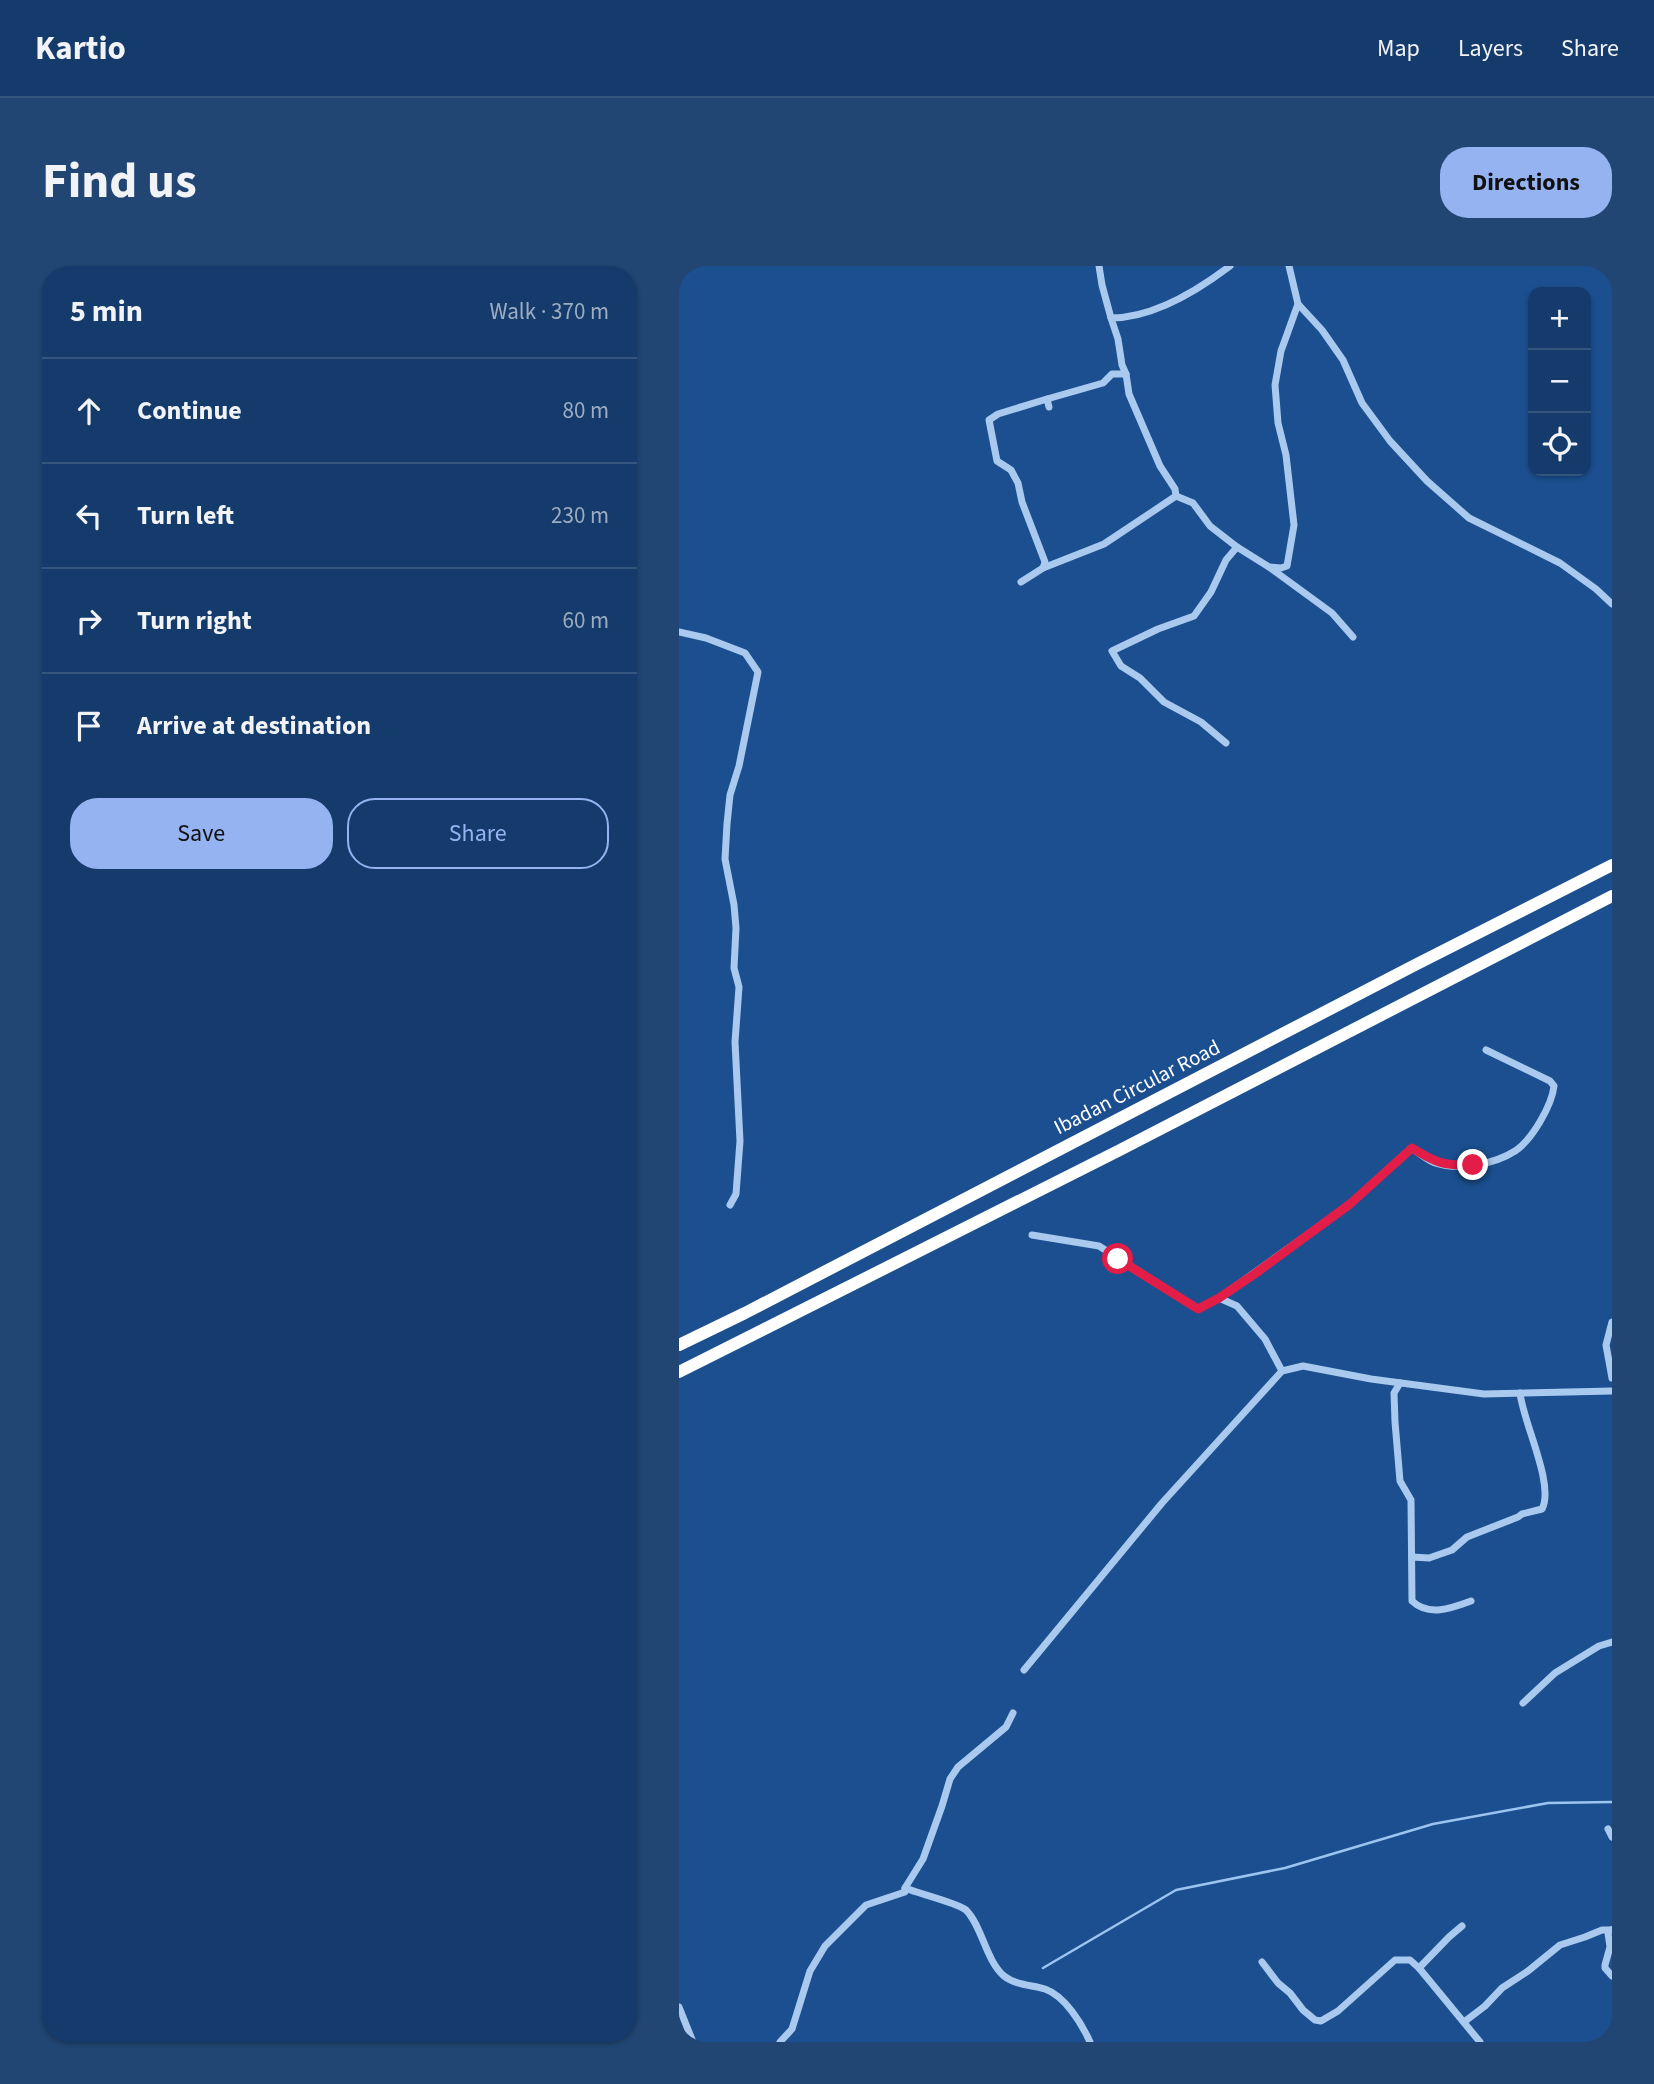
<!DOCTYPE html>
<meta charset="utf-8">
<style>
:root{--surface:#143b6b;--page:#214673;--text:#f1f3f6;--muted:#9dadc1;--line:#33557e;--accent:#95b2f1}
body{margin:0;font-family:"Source Sans 3",sans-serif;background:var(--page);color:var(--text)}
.controls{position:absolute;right:21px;top:21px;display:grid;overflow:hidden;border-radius:14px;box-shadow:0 2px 5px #0004}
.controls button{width:63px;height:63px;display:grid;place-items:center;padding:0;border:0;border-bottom:2px solid var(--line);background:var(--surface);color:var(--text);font:35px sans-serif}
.stop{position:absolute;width:21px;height:21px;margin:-16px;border:5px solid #e11d48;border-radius:50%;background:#fff}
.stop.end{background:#e11d48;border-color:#fff;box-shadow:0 2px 7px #0008}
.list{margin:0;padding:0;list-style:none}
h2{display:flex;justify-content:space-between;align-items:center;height:91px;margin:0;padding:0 28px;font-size:30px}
h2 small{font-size:23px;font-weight:400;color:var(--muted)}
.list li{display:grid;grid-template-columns:46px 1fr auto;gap:21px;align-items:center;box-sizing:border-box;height:105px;padding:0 28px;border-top:2px solid var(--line)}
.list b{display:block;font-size:26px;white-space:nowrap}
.list em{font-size:23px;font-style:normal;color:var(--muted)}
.actions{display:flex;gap:14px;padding:21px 28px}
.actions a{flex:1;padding:16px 0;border:2px solid var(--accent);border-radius:28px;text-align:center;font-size:24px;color:var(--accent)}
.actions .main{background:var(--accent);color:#111}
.icon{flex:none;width:38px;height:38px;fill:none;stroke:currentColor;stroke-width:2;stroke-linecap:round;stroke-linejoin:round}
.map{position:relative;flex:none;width:933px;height:1776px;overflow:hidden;border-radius:28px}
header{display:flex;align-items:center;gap:42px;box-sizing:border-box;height:98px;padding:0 35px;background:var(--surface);border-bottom:2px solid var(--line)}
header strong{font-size:33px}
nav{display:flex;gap:38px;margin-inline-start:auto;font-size:24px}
.intro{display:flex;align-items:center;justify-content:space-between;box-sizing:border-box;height:168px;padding:0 42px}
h1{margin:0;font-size:49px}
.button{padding:18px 32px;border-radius:28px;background:var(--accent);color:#111;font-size:24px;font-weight:700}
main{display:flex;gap:42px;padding:0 42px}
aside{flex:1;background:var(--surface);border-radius:28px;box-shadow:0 2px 5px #0004}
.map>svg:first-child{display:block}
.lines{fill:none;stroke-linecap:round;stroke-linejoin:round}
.stream{stroke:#9cc4f0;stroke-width:2.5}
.street{stroke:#a9c9ee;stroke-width:7}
.highway{stroke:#fff;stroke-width:12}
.route{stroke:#e11d48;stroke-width:9}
.labels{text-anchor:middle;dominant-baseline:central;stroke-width:5;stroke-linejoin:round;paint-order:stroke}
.street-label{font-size:21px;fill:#fff;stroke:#1b4f8f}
</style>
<header>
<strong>Kartio</strong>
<nav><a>Map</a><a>Layers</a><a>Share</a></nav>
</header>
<div class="intro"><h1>Find us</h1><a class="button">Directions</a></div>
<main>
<aside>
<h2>5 min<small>Walk · 370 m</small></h2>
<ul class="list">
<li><svg class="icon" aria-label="ahead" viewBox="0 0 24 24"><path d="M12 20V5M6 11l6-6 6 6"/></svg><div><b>Continue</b></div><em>80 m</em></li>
<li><svg class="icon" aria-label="left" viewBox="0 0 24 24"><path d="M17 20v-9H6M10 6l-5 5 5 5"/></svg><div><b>Turn left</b></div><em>230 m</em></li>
<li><svg class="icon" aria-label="right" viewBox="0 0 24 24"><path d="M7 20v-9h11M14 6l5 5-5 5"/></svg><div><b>Turn right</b></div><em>60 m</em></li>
<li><svg class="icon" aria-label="arrive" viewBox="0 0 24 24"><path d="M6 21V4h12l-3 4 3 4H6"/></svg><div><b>Arrive at destination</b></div></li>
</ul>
<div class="actions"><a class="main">Save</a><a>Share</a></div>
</aside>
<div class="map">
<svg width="933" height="1776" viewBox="0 0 933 1776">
<rect width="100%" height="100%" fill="#1b4f8f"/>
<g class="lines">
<path class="stream" d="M364 1702 497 1624 606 1602 754 1558 869 1537 933 1536"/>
<g class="street">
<path d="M420 0 423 19 432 52"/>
<path d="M610 0 619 38 643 64 664 94 683 137 711 175 748 215 790 252 881 297 917 323 933 338"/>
<path d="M447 108 443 99 439 73 432 52C475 52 518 25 551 0"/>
<path d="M368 133 424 117 433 108H447L450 128 481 200 496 223 497 230"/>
<path d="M590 301 653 347 674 371"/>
<path d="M364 302 366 296 343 236 339 217 332 204 318 195 310 154 319 148 368 133 370 141"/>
<path d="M342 316 364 302 425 278 497 230 514 237 531 260 558 281 590 301 602 302 608 300 615 259 607 189 599 157 596 119 602 85 619 38"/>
<path d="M0 366 27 372 66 387 79 406 60 500 51 529 48 558 46 593 55 639 57 662 55 702 60 721 56 776 61 875 57 928 51 939"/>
<path d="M547 477 522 456 485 436 461 412 442 400 433 385 479 363 515 350 532 326 547 294 558 281"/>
<path d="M353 969 420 980 519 1043 540 1032 558 1040 586 1073 603 1105"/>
<path d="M540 1032 671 938 732 882C740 887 748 894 756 897 780 905 816 898 836 885 853 874 873 839 875 820L871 815 807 784"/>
<path d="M933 1056 927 1079 933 1112"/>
<path d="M721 1117 715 1127 716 1156 721 1215 732 1234 733 1335C750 1351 773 1342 792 1335"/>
<path d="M733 1291 750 1292 773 1284 788 1271 839 1251 843 1248 863 1243C876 1219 844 1156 841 1127"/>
<path d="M345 1404 483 1237 603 1105 624 1100 692 1113 805 1128 933 1125"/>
<path d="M844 1437 876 1407 920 1380 933 1376"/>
<path d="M929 1563 933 1571"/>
<path d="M226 1622C238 1627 279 1637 287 1644 303 1660 307 1695 325 1710 336 1719 353 1719 366 1723 386 1730 403 1758 411 1776"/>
<path d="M932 1664 929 1667 931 1681 926 1699V1702L933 1710"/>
<path d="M583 1696 599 1717 611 1727 624 1744 636 1754 642 1755 659 1745 716 1694H731L740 1702 801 1776"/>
<path d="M740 1702 770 1671 783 1660"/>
<path d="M0 1741 14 1776"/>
<path d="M785 1756 806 1740 823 1722 849 1705 881 1679 906 1671 923 1664H933"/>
<path d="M101 1776 113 1763 131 1705 146 1680 187 1639 226 1626V1622L244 1593 263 1540 271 1513 279 1501 327 1461 334 1447"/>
</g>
<g class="highway">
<path d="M0 1079 66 1047 736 699 933 599"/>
<path d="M0 1106 439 885 933 630"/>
</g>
</g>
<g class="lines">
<path class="route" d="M439 993 519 1043 540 1032 577 1007 671 938 733 882C757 897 765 900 794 899"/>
</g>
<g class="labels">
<g class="street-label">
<text transform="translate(458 821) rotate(-27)">Ibadan Circular Road</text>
</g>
</g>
</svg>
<div class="controls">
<button>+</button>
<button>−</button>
<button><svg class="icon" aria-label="locate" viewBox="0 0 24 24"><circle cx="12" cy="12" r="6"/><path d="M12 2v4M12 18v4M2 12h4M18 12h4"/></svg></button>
</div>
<div class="stop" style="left:439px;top:993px"></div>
<div class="stop end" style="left:794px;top:899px"></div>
</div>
</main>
